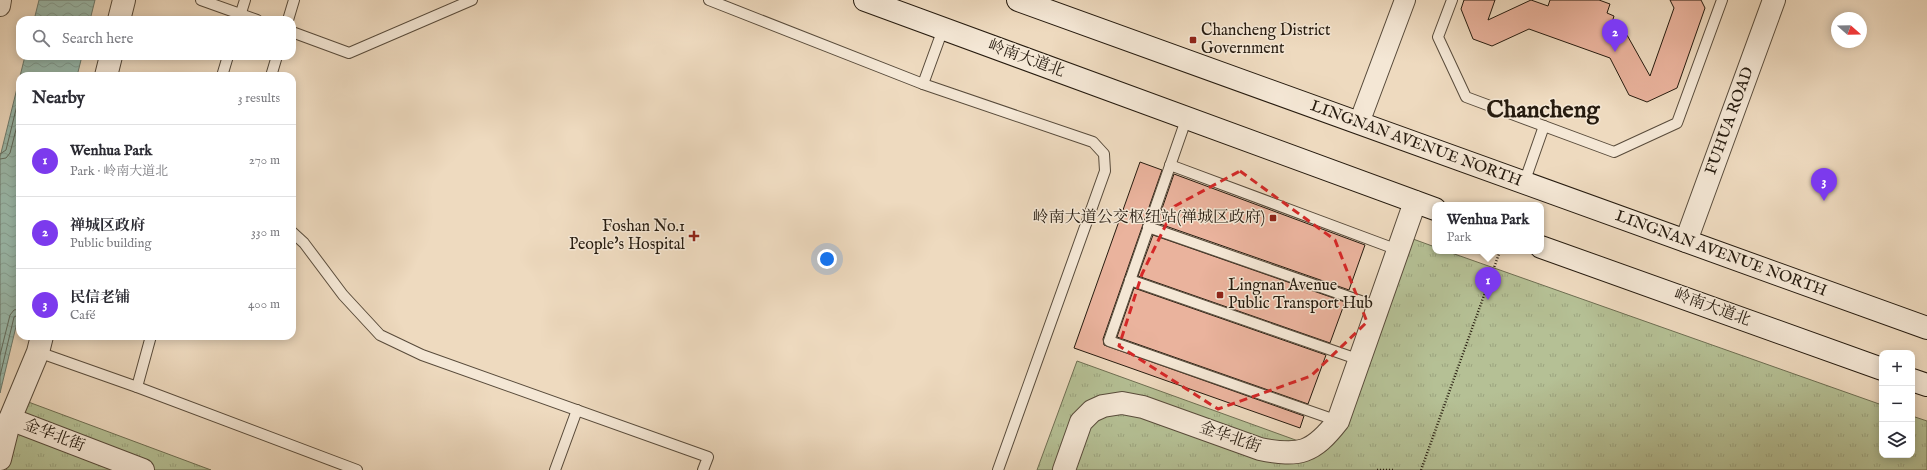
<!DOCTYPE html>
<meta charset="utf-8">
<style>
:root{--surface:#fff;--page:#f2f2f3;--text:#2b2b33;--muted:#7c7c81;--line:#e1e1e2;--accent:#7c3aed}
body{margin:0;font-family:"IM FELL English","Noto Serif SC",serif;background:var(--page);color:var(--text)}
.controls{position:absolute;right:12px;bottom:12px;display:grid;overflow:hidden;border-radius:8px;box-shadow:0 2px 10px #0003}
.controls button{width:36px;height:36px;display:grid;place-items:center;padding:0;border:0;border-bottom:1px solid var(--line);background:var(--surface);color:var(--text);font:20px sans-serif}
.compass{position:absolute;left:1831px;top:12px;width:36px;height:36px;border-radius:50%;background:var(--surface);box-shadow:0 2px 10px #0003;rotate:110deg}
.you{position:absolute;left:827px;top:259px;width:14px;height:14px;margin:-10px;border:3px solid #fff;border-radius:50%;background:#1a73e8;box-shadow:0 0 0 6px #1a73e833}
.badge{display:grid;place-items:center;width:26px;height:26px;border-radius:50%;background:var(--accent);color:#fff;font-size:13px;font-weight:700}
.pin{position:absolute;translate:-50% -33px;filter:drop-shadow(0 1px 2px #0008)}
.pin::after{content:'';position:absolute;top:21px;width:14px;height:12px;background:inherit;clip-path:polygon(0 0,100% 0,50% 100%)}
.popup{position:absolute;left:1432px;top:202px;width:112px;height:52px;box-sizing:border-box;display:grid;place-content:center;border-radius:8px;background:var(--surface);filter:drop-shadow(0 1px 3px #0005);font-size:13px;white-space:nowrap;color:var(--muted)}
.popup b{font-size:15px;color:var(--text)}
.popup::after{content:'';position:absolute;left:50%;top:100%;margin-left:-8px;border:8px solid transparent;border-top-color:var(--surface)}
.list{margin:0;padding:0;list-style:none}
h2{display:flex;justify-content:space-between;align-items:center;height:52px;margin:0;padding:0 16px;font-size:17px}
h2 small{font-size:13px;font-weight:400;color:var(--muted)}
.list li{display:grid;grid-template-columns:26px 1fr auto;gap:12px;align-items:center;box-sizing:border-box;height:72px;padding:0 16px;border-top:1px solid var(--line)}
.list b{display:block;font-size:15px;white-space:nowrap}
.list p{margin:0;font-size:13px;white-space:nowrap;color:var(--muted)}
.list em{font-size:13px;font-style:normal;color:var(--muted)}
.icon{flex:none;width:22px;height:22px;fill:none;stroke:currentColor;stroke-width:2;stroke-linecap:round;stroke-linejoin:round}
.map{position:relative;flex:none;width:1927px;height:470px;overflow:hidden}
.search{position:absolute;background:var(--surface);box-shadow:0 2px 10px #0003;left:16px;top:16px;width:280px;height:44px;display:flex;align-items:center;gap:10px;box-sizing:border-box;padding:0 14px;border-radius:12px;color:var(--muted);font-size:15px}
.panel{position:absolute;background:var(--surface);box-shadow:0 2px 10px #0003;left:16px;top:72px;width:280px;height:268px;border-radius:12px}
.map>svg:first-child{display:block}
.park{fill:url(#park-tufts);stroke:#6e6e52}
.water{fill:url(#water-waves);stroke:#6c7b6e}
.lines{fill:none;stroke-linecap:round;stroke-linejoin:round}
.shore{stroke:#606b5e;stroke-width:1}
.building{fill:#eab39d;stroke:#261b0f}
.service-casing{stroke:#584b3b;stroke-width:12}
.minor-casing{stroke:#584b3b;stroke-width:22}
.tertiary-casing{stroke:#584b3b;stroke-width:24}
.secondary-casing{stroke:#261b0f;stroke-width:24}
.path{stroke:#261b0f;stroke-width:2.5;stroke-dasharray:1 2;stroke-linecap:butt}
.service{stroke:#f4e7d5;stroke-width:10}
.minor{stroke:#f4e7d5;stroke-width:20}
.tertiary{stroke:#f4e7d5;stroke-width:22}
.secondary{stroke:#f4e7d5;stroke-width:22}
.marked{fill:none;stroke:#d62828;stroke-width:3;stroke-dasharray:8 5;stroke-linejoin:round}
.poi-dot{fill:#8f2418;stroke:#f4e7d5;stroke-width:1.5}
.labels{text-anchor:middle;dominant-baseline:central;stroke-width:3;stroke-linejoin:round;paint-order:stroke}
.poi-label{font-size:16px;fill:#261b0f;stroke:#f4e7d5;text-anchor:start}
.street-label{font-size:16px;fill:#261b0f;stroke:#f4e7d5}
.town-label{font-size:24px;font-weight:bold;fill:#261b0f;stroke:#f4e7d5}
</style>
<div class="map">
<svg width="1927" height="470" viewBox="0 0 1927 470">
<defs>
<pattern id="park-tufts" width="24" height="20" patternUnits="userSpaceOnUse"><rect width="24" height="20" fill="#b5c095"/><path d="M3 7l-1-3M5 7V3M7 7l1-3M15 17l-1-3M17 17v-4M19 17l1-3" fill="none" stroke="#9ca47f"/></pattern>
<pattern id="water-waves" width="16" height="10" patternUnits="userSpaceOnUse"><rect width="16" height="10" fill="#9abbad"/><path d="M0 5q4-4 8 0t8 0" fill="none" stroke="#85a094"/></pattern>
</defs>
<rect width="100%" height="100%" fill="#eedabf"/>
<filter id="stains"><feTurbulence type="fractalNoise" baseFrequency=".005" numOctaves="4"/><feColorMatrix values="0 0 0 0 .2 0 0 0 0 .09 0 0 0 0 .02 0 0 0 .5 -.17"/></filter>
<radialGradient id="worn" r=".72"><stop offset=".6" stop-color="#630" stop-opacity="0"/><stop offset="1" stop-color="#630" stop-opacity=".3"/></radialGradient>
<g class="park">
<path d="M1413 239 1435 247V251H1446L1882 405V455H1912V416L1927 421V470H1037L1077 361 1326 451 1341 433Z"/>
<path d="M23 400 211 470H6Z"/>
</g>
<g class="water">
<path d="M39 0H95L90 20H34Z"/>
<path d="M25 56H82L77 76H20V310L0 393V157Z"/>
</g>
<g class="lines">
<g class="shore">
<path d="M0 154 6 150 20 93"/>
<path d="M0 159 6 158 10 153 20 114"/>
<path d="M0 355 10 315 14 310 20 309"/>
<path d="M0 376 14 317 20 314"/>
</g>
</g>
<g class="building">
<path d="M1464 0H1495L1488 20 1531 0 1548 6 1550 0H1599L1610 4 1607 13 1614 16 1610 29 1627 35 1650 76 1674 8 1670 0H1701L1705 8 1677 88 1647 102 1629 95 1610 58 1529 29 1492 46 1473 39 1461 9Z"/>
<path d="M1140 162 1162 170 1103 339 1104 345 1304 416 1300 428 1074 348Z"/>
<path d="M1174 174 1365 245 1349 290 1157 223Z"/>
<path d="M1153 235 1345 302 1330 343 1138 276Z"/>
<path d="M1134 288 1326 355 1308 404 1117 337Z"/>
</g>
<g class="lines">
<g class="service-casing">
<g id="service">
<path d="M201 0 257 20"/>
<path d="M709 0 923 84"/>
<path d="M1452 0 1438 37 1466 97 1614 152 1677 123 1722 0"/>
<path d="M239 19 245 0"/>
<path d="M288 20 294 0"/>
<path d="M943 29 923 84 1093 142 1104 154 1105 171 998 470"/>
<path d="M292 32 349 53 472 0"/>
<path d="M222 76 228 56"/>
<path d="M271 76 277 56"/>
<path d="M1187 117 1109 341 1338 421"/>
<path d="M1170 165 1398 250"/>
<path d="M1524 183 1544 126"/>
<path d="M1148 227 1378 307"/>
<path d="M292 232 304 243 343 295 380 335 422 355 708 457 703 470"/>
<path d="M1130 280 1360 360"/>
<path d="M38 352 137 387 357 470"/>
<path d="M137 387 151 336"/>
<path d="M555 470 577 410"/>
</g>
</g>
<g class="minor-casing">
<g id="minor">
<path d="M0 6 1 0"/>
<path d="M1359 123 1405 0"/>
</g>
</g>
<g class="tertiary-casing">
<g id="tertiary">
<path d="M119 20 124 0"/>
<path d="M106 76 111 56"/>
<path d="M1686 241 1774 0"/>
<path d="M10 419 143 470"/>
<path d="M0 459 10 419 38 352 42 336"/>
<path d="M1064 470 1081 422 1092 411 1103 406 1122 403 1143 407 1260 449C1300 457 1313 453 1338 421L1415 202"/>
</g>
</g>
<g class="secondary-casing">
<g id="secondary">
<path d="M865 0 1435 209"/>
<path d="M1018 0 1927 328"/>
<path d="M1541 247 1882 369"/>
<path d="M1912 380 1927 385"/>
</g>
</g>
<g class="path">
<path d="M1377 470H1394"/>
<path d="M1421 470 1500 251"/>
</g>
<use href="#service" class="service"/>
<use href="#minor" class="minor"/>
<use href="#tertiary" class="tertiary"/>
<use href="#secondary" class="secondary"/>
</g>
<path class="marked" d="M1240 171 1335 240 1367 322 1311 376 1218 409 1119 346 1142 274 1175 206Z"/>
<g class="poi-dot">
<rect x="1189" y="36" width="8" height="8" rx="2"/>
<rect x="1269" y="214" width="8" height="8" rx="2"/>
<path d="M692 230h4v4h4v4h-4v4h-4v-4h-4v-4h4z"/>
<rect x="1216" y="291" width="8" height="8" rx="2"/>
</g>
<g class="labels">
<g class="poi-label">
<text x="1201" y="31">Chancheng District<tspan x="1201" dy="18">Government</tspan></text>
<text x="1265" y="218" text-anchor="end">岭南大道公交枢纽站(禅城区政府)</text>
<text x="685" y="227" text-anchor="end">Foshan No.1<tspan x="685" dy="18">People's Hospital</tspan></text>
<text x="1228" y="286">Lingnan Avenue<tspan x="1228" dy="18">Public Transport Hub</tspan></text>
</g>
<g class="street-label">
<text transform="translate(1026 59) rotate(20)">岭南大道北</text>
<text transform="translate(1730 121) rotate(-70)">FUHUA ROAD</text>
<text transform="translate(1416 144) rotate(20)">LINGNAN AVENUE NORTH</text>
<text transform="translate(1721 254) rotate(20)">LINGNAN AVENUE NORTH</text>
<text transform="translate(1712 308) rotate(20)">岭南大道北</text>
<text transform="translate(54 436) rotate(21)">金华北街</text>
<text transform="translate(1230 438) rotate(19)">金华北街</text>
</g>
<g class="town-label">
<text x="1543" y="110">Chancheng</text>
</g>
</g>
<rect width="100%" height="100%" filter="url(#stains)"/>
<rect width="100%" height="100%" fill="url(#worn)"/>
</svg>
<div class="controls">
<button>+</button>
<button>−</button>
<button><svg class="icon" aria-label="layers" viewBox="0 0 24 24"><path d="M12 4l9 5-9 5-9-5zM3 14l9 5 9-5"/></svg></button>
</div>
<svg class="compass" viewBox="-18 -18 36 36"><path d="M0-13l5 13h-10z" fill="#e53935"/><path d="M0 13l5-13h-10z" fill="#7c7c81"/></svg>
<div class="you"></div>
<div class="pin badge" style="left:1488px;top:300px">1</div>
<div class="popup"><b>Wenhua Park</b>Park</div>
<div class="pin badge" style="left:1615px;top:52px">2</div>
<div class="pin badge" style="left:1824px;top:201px">3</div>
<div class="search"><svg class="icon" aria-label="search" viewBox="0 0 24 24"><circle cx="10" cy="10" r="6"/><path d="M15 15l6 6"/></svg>Search here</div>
<section class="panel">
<h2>Nearby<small>3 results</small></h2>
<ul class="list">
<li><span class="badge">1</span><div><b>Wenhua Park</b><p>Park · 岭南大道北</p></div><em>270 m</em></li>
<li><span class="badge">2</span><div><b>禅城区政府</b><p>Public building</p></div><em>330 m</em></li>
<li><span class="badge">3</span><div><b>民信老铺</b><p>Café</p></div><em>400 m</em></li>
</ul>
</section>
</div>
